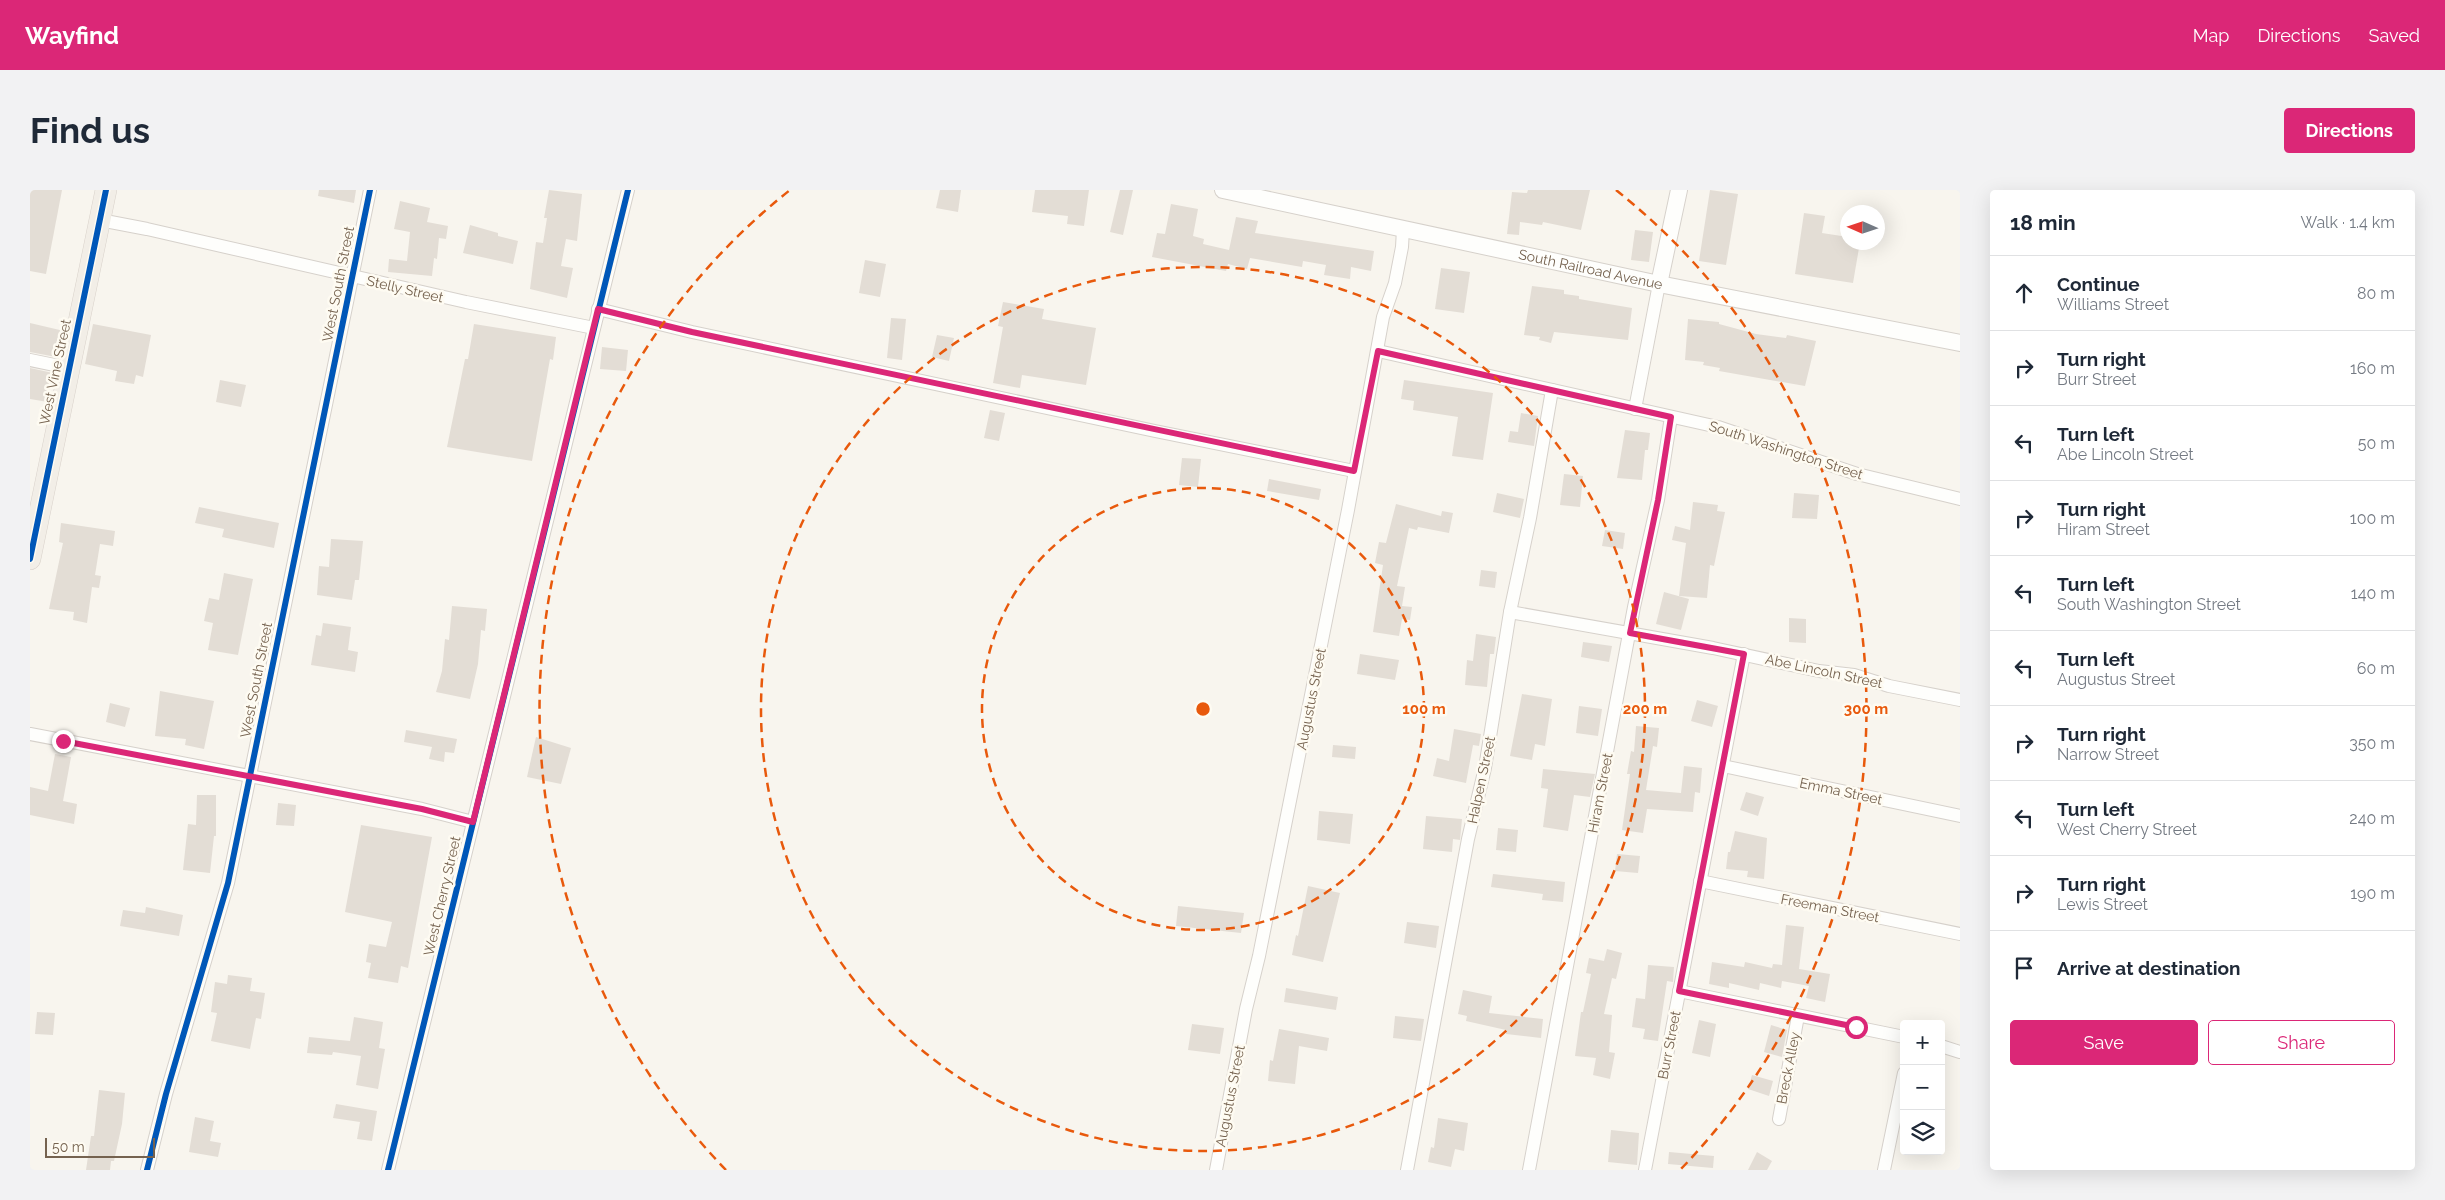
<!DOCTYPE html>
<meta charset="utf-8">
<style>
:root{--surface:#fff;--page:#f2f2f3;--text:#1f2937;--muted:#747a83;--line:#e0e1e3;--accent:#db2777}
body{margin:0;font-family:Raleway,sans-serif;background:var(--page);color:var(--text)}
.controls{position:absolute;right:15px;bottom:15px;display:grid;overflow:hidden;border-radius:5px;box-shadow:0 5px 20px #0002}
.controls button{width:45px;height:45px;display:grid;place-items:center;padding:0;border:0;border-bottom:1px solid var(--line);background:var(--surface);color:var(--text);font:25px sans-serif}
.compass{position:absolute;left:1810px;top:15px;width:45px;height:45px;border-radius:50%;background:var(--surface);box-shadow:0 5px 20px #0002;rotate:273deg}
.scale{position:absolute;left:15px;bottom:12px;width:110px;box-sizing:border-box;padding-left:5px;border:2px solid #75624f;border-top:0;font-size:14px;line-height:18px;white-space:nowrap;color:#75624f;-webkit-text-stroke:4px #fefbf2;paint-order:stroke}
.stop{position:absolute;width:15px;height:15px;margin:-11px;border:4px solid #db2777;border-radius:50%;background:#fff}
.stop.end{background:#db2777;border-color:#fff;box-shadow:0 1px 5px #0008}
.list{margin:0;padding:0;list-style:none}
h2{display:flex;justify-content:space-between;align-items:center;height:65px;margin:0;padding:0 20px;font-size:21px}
h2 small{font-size:16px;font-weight:400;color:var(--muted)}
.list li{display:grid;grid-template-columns:32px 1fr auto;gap:15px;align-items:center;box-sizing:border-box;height:75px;padding:0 20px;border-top:1px solid var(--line)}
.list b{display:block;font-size:19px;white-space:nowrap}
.list p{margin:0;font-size:16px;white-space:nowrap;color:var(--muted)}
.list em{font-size:16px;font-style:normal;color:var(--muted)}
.actions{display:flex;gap:10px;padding:15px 20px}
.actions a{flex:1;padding:11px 0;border:1px solid var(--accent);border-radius:5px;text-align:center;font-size:18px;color:var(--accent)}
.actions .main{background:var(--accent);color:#fff}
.icon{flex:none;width:28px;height:28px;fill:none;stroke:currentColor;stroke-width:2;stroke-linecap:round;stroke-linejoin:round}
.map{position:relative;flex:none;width:1930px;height:980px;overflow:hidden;border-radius:5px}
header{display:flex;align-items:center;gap:30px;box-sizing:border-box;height:70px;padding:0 25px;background:var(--accent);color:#fff}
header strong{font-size:24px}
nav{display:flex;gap:28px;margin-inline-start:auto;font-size:18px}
.intro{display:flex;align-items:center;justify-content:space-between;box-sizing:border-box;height:120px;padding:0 30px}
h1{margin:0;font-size:35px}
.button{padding:12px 22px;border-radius:5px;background:var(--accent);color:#fff;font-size:18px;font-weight:700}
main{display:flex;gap:30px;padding:0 30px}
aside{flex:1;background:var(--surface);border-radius:5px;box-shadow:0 5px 20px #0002}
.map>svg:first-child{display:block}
.building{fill:#e3ddd5}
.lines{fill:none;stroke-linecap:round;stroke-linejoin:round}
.minor-casing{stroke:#d6d1cb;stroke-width:14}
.tertiary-casing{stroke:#d6d1cb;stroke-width:18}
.trunk-casing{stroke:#d9d2cb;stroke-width:22}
.minor{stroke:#fefefc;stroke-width:12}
.tertiary{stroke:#fefefc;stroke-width:16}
.trunk{stroke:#f2eee7;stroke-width:21}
.cycleway-casing{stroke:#fefbf2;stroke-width:9}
.cycleway{stroke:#0057b8;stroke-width:6}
.route{stroke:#db2777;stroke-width:6}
.ring{fill:none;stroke:#e8590c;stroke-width:2.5;stroke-dasharray:9 6}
.labels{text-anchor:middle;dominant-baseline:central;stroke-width:5;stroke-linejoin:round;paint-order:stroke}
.street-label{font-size:14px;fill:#75624f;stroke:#fefbf2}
.centre{fill:#e8590c;stroke:#fefbf2;stroke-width:2.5}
.ring-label{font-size:15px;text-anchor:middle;font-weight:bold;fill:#e8590c;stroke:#fefbf2;stroke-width:5;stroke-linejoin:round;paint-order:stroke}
</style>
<header>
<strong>Wayfind</strong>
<nav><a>Map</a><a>Directions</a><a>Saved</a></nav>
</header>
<div class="intro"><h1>Find us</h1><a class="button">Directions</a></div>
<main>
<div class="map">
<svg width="1930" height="980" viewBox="0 0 1930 980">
<rect width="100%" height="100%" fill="#f8f5ee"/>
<g class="building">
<path d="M0 0H32L16 84 0 81Z"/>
<path d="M289 0H326L324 13 288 6Z"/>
<path d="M519 0 552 4 547 51 536 49 531 76 543 78 537 108 500 99 506 52 513 53 517 28H514Z"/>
<path d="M910 0H931L928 22 906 18Z"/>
<path d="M1005 0H1059L1054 36 1037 34 1038 26 1002 22Z"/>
<path d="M1090 0H1103L1093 45 1080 42Z"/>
<path d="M1498 0H1560L1551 40 1513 32 1512 35 1490 32 1489 45 1477 44 1482 2 1497 3Z"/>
<path d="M1680 0 1708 4 1696 75 1669 71Z"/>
<path d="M370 11 400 18 397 32 418 36 416 49 409 48 407 69 404 68 402 86 358 82 359 69 377 71 380 42 364 39Z"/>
<path d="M1141 14 1168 19 1163 46 1174 49 1173 54 1199 60 1206 27 1228 31 1225 43 1344 61 1341 81 1321 77 1320 89 1294 85 1296 75 1273 71 1272 77 1220 68 1217 79 1198 74 1196 81 1122 67 1127 43 1135 44Z"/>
<path d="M1774 23 1795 26 1792 43 1818 47V52H1830L1823 93 1765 84Z"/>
<path d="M440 35 468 43V46L488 51 483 74 433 63Z"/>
<path d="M1605 40 1623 42 1619 72 1601 70Z"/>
<path d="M835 70 856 74 850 107 829 103Z"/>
<path d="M1411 78 1440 82 1434 123 1405 119Z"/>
<path d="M1502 96 1534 100V104L1549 106V109L1602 118 1598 150 1524 142 1521 153 1509 150 1510 147 1494 145Z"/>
<path d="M973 112 1014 119 1012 129 1066 138 1056 195 992 185 990 198 963 193 973 137 968 136Z"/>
<path d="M861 128 876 129 872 170 857 168Z"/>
<path d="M1658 129 1689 132V134L1726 144 1756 148 1757 145 1786 151 1775 196 1689 181 1690 178 1673 175 1674 172 1655 170Z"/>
<path d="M0 133 34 141 26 167 0 162Z"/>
<path d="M63 134 121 145 113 187 106 185 104 194 85 191 87 181 55 174Z"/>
<path d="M444 134 526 147 523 170 520 169 502 271 417 257 435 169H438Z"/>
<path d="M907 145 924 148 919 171 902 167Z"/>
<path d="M572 157 598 160 596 181 570 179Z"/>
<path d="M0 178 23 183 18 212 0 209Z"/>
<path d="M190 190 216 195 211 217 186 212Z"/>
<path d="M1374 190 1463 203 1453 270 1422 266 1428 227 1383 220 1384 211 1371 209Z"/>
<path d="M960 220 975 223 969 251 954 248Z"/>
<path d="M1491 223 1508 226 1504 256 1478 252 1480 241 1488 242Z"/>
<path d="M1595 240 1620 243 1618 260H1615L1612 290 1587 288Z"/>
<path d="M1152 268 1171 269 1168 297 1149 295Z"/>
<path d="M1534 284 1553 286 1550 317 1530 315Z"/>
<path d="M1239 289 1291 299 1289 310 1237 301Z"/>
<path d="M1467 303 1494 309 1490 328 1463 322Z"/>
<path d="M1764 303 1789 305 1787 329 1762 328Z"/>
<path d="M1663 312 1688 315 1687 321 1695 322 1684 376 1680 375 1677 408 1649 406 1656 353 1642 350 1645 336 1660 340Z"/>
<path d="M1366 314 1411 326 1412 321 1423 323 1419 343 1388 337 1387 340 1379 338 1367 396 1375 397 1372 416 1382 417 1380 430 1372 429 1369 446 1343 442 1353 375 1345 373 1349 352 1356 353Z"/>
<path d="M169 317 249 333 244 358 192 347 194 339 165 333Z"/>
<path d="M31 333 85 341 83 356 70 354 65 385 71 386 69 398 62 397 57 433 43 430 44 422 19 419 33 353 29 352Z"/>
<path d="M1575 340 1595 343 1593 359 1572 356Z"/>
<path d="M301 349 333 351 329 390H325L322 410 287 405 289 376 299 377Z"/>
<path d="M1451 380 1467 382 1465 398 1449 396Z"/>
<path d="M194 383 223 389 208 465 178 460 183 433 174 431 179 408 189 410Z"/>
<path d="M1634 402 1659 409 1651 440 1626 434Z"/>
<path d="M422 416 457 419 455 441 451 440 448 474 440 509 406 502 412 481 415 449 419 450Z"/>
<path d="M1759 428 1776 429V453L1759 452Z"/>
<path d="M293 433 321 437 318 460 328 462 325 482 281 475 286 445 291 446Z"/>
<path d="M1446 444 1466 447 1464 464H1460L1457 497 1435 495 1437 470 1443 471Z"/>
<path d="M1553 452 1582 456 1579 472 1551 467Z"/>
<path d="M1330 464 1369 470 1365 490 1327 484Z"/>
<path d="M130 501 184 511 174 559 155 555 156 549 125 546Z"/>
<path d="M1492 504 1522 509 1515 556 1505 554 1502 570 1480 566Z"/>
<path d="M1667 510 1688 516 1682 537 1661 531Z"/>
<path d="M80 513 100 518 95 537 76 532Z"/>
<path d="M1549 516 1572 519 1568 546 1546 543Z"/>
<path d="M1606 536 1629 538 1627 557 1623 556 1616 600 1651 603 1654 576 1672 578 1670 603 1665 602 1663 622 1617 619 1613 643 1592 640 1600 584H1597L1601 561 1604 562Z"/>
<path d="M1424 539 1451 544 1449 556 1443 555 1436 593 1403 586 1407 568 1419 571Z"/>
<path d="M376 540 427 549 424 563 415 562 414 572 399 569 402 557 374 552Z"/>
<path d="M506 547 541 558 531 594 497 587Z"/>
<path d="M1303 555 1326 557 1325 569 1302 567Z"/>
<path d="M25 564 41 567 33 611 47 614 44 634 0 625V597L18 601Z"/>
<path d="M1513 579 1565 584 1560 607 1544 605 1538 641 1513 637 1518 599 1511 598Z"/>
<path d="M1716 602 1734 607 1728 626 1710 620Z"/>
<path d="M167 605H186V646H184L180 683 153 680 158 634 166 635Z"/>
<path d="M248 613 266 615 264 636 246 635Z"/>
<path d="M1289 621 1323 624 1320 654 1287 650Z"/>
<path d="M1396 626 1432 629 1430 650 1423 649 1422 662 1393 659Z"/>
<path d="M331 635 402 647 378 778 371 776 368 793 338 788 341 773 336 772 339 754 356 757 362 732 315 722Z"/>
<path d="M1468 638 1488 640 1486 662 1466 660Z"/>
<path d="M1705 641 1737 648 1734 689 1717 687 1718 681 1696 679 1698 662H1700Z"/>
<path d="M1587 664 1610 666 1608 683 1585 681Z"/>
<path d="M1463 684 1535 692 1533 712 1512 710 1513 704 1461 697Z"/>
<path d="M1278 696 1310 703 1293 772 1262 765 1266 745 1268 746Z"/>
<path d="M1148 716 1214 723 1211 743 1146 736Z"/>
<path d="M116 717 153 725 149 746 90 736 93 720 115 723Z"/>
<path d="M1377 732 1409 736 1406 758 1374 753Z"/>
<path d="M1756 735 1774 737 1769 779 1800 784 1795 812 1776 808 1779 796 1752 791 1751 798 1730 793 1729 800 1699 793V798L1679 794 1682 772 1714 777 1715 772 1742 778 1743 774 1752 775Z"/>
<path d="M1577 759 1592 763 1586 789 1582 788 1574 824 1582 825 1579 862 1585 863 1580 889 1563 885 1566 868 1545 866 1551 822H1553L1561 784 1556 783 1559 768 1574 771Z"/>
<path d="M1618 775 1644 777 1643 792 1637 791 1628 851 1613 849 1615 839 1602 837 1606 808 1615 809Z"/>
<path d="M198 785 222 788 220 801 235 803 231 829 226 828 220 859 181 851 187 823 181 822 185 792 197 794Z"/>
<path d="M1256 798 1308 807 1306 820 1254 812Z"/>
<path d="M1433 800 1462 806 1459 823 1513 829 1511 848 1476 844V840L1436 831 1437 826 1428 824Z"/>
<path d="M7 822 25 823 23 845 5 844Z"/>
<path d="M1365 826 1394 829 1391 851 1363 848Z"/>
<path d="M324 827 353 832 349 858 355 859 348 899 326 895 331 866 303 862 302 865 277 863 279 847 320 851Z"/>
<path d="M1669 830 1686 834 1680 867 1662 863Z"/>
<path d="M1162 834 1194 838 1190 864 1158 860Z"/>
<path d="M1741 835 1757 840 1752 867 1734 862Z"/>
<path d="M1249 839 1299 848 1297 861 1269 856 1265 894 1238 891 1240 870 1243 871Z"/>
<path d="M1722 885 1743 891 1739 906 1718 899Z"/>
<path d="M69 900 95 903 92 934 84 971H81L80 980H56L61 946H64Z"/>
<path d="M306 914 347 921 342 951 327 949 330 932 303 928Z"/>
<path d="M165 927 184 931 180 951 191 953 188 967 159 962Z"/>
<path d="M1408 928 1438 933 1434 961 1425 959 1421 977 1398 972 1401 957 1404 958Z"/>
<path d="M1581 940 1609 943 1607 975 1578 972Z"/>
<path d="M1639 962 1684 966 1683 978 1638 974Z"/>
<path d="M1727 962 1742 971 1737 980H1718Z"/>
</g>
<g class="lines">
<g class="minor-casing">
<g id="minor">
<path d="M70 30 117 39 436 112 564 138"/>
<path d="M568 119 662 142 1125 241 1324 281"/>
<path d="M1348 161 1688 237 1827 284 1930 309"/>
<path d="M0 170 39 178"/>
<path d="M1605 219 1629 94"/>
<path d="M1480 422 1683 458 1789 481 1824 485 1859 496 1930 510"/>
<path d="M0 544 392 619 443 632"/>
<path d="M1693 576 1930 626"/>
<path d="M1670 691 1930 744"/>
<path d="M1649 801 1874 847"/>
<path d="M1911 856 1930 862"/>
<path d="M1749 929 1768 826"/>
<path d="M117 980 136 904 198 693 340 0"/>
<path d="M358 980 598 0"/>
<path d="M1186 980 1216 819 1229 766 1318 320 1353 127 1365 93 1372 57 1373 39"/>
<path d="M1377 980 1438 649 1455 578 1480 422 1500 328 1522 200"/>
<path d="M1499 980 1604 417 1628 310 1641 227"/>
<path d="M1615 980 1714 464"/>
<path d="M1854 980 1874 883"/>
</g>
</g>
<g class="tertiary-casing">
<g id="tertiary">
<path id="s1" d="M1193 0 1629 94 1930 153"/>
<path d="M1629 94 1649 0"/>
</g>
</g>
<g class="trunk-casing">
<path id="trunk" d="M0 369 76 0"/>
</g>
<use href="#minor" class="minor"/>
<use href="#tertiary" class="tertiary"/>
<use href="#trunk" class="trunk"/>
<g class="cycleway-casing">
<g id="cycleway">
<path d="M0 369 76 0"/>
<path d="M117 980 136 904 198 693 340 0"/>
<path d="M358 980 598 0"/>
</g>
</g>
<use href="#cycleway" class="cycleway"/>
</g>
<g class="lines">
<path class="route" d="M33 551 392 619 443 632 568 119 662 142 1324 281 1348 161 1641 227 1628 310 1600 443 1714 464 1649 801 1826 837"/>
</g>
<g class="ring">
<circle cx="1173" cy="519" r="221"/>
<circle cx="1173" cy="519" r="442"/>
<path d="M696 980A663 663 0 0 1 760 0M1586 0A663 663 0 0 1 1650 980"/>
</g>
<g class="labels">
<g class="street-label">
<text stroke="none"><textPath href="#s1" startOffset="376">South Railroad Avenue</textPath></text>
<text transform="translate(308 94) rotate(-79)">West South Street</text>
<text transform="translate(375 99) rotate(13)">Stelly Street</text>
<text transform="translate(25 182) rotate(-78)">West Vine Street</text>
<text transform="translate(1756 260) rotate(18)">South Washington Street</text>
<text transform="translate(1794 481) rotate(12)">Abe Lincoln Street</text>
<text transform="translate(226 490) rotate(-79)">West South Street</text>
<text transform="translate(1281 509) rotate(-79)">Augustus Street</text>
<text transform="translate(1451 590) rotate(-78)">Halpen Street</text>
<text transform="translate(1811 601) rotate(12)">Emma Street</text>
<text transform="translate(1570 603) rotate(-79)">Hiram Street</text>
<text transform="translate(412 706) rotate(-77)">West Cherry Street</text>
<text transform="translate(1800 718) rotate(11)">Freeman Street</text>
<text transform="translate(1639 855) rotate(-79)">Burr Street</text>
<text transform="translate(1758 878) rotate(-79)">Breck Alley</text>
<text transform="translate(1200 906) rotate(-79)">Augustus Street</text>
</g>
</g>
<circle cx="1173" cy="519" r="8" class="centre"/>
<g class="ring-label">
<text x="1394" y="524">100 m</text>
<text x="1615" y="524">200 m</text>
<text x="1836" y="524">300 m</text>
</g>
</svg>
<div class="controls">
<button>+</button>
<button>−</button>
<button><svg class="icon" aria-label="layers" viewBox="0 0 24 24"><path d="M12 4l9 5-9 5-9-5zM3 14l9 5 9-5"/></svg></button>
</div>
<svg class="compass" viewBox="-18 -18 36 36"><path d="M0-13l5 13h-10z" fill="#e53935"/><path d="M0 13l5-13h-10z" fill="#747a83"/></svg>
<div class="scale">50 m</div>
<div class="stop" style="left:1826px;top:837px"></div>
<div class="stop end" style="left:33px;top:551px"></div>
</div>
<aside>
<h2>18 min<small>Walk · 1.4 km</small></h2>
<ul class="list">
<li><svg class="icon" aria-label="ahead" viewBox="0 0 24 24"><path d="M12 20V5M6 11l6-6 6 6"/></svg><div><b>Continue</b><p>Williams Street</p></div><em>80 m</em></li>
<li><svg class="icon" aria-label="right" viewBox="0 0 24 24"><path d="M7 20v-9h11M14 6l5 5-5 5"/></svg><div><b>Turn right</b><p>Burr Street</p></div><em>160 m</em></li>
<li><svg class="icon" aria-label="left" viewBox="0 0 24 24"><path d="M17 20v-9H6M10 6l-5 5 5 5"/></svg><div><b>Turn left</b><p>Abe Lincoln Street</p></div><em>50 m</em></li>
<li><svg class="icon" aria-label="right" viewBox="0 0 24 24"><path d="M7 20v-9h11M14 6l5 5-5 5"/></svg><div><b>Turn right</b><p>Hiram Street</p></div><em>100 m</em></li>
<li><svg class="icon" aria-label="left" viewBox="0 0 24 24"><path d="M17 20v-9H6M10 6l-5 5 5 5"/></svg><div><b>Turn left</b><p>South Washington Street</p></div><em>140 m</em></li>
<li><svg class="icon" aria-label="left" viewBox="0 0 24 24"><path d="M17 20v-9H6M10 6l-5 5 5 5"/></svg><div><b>Turn left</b><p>Augustus Street</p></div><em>60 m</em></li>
<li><svg class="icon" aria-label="right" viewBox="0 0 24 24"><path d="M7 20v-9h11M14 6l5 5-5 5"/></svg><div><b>Turn right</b><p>Narrow Street</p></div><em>350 m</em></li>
<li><svg class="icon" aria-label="left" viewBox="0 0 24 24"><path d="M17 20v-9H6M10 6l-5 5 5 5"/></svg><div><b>Turn left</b><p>West Cherry Street</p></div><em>240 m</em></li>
<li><svg class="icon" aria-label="right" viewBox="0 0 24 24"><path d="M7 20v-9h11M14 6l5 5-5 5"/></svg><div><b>Turn right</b><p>Lewis Street</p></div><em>190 m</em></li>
<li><svg class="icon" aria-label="arrive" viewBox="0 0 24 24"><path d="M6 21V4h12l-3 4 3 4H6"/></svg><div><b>Arrive at destination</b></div></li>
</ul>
<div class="actions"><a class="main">Save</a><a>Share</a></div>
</aside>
</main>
